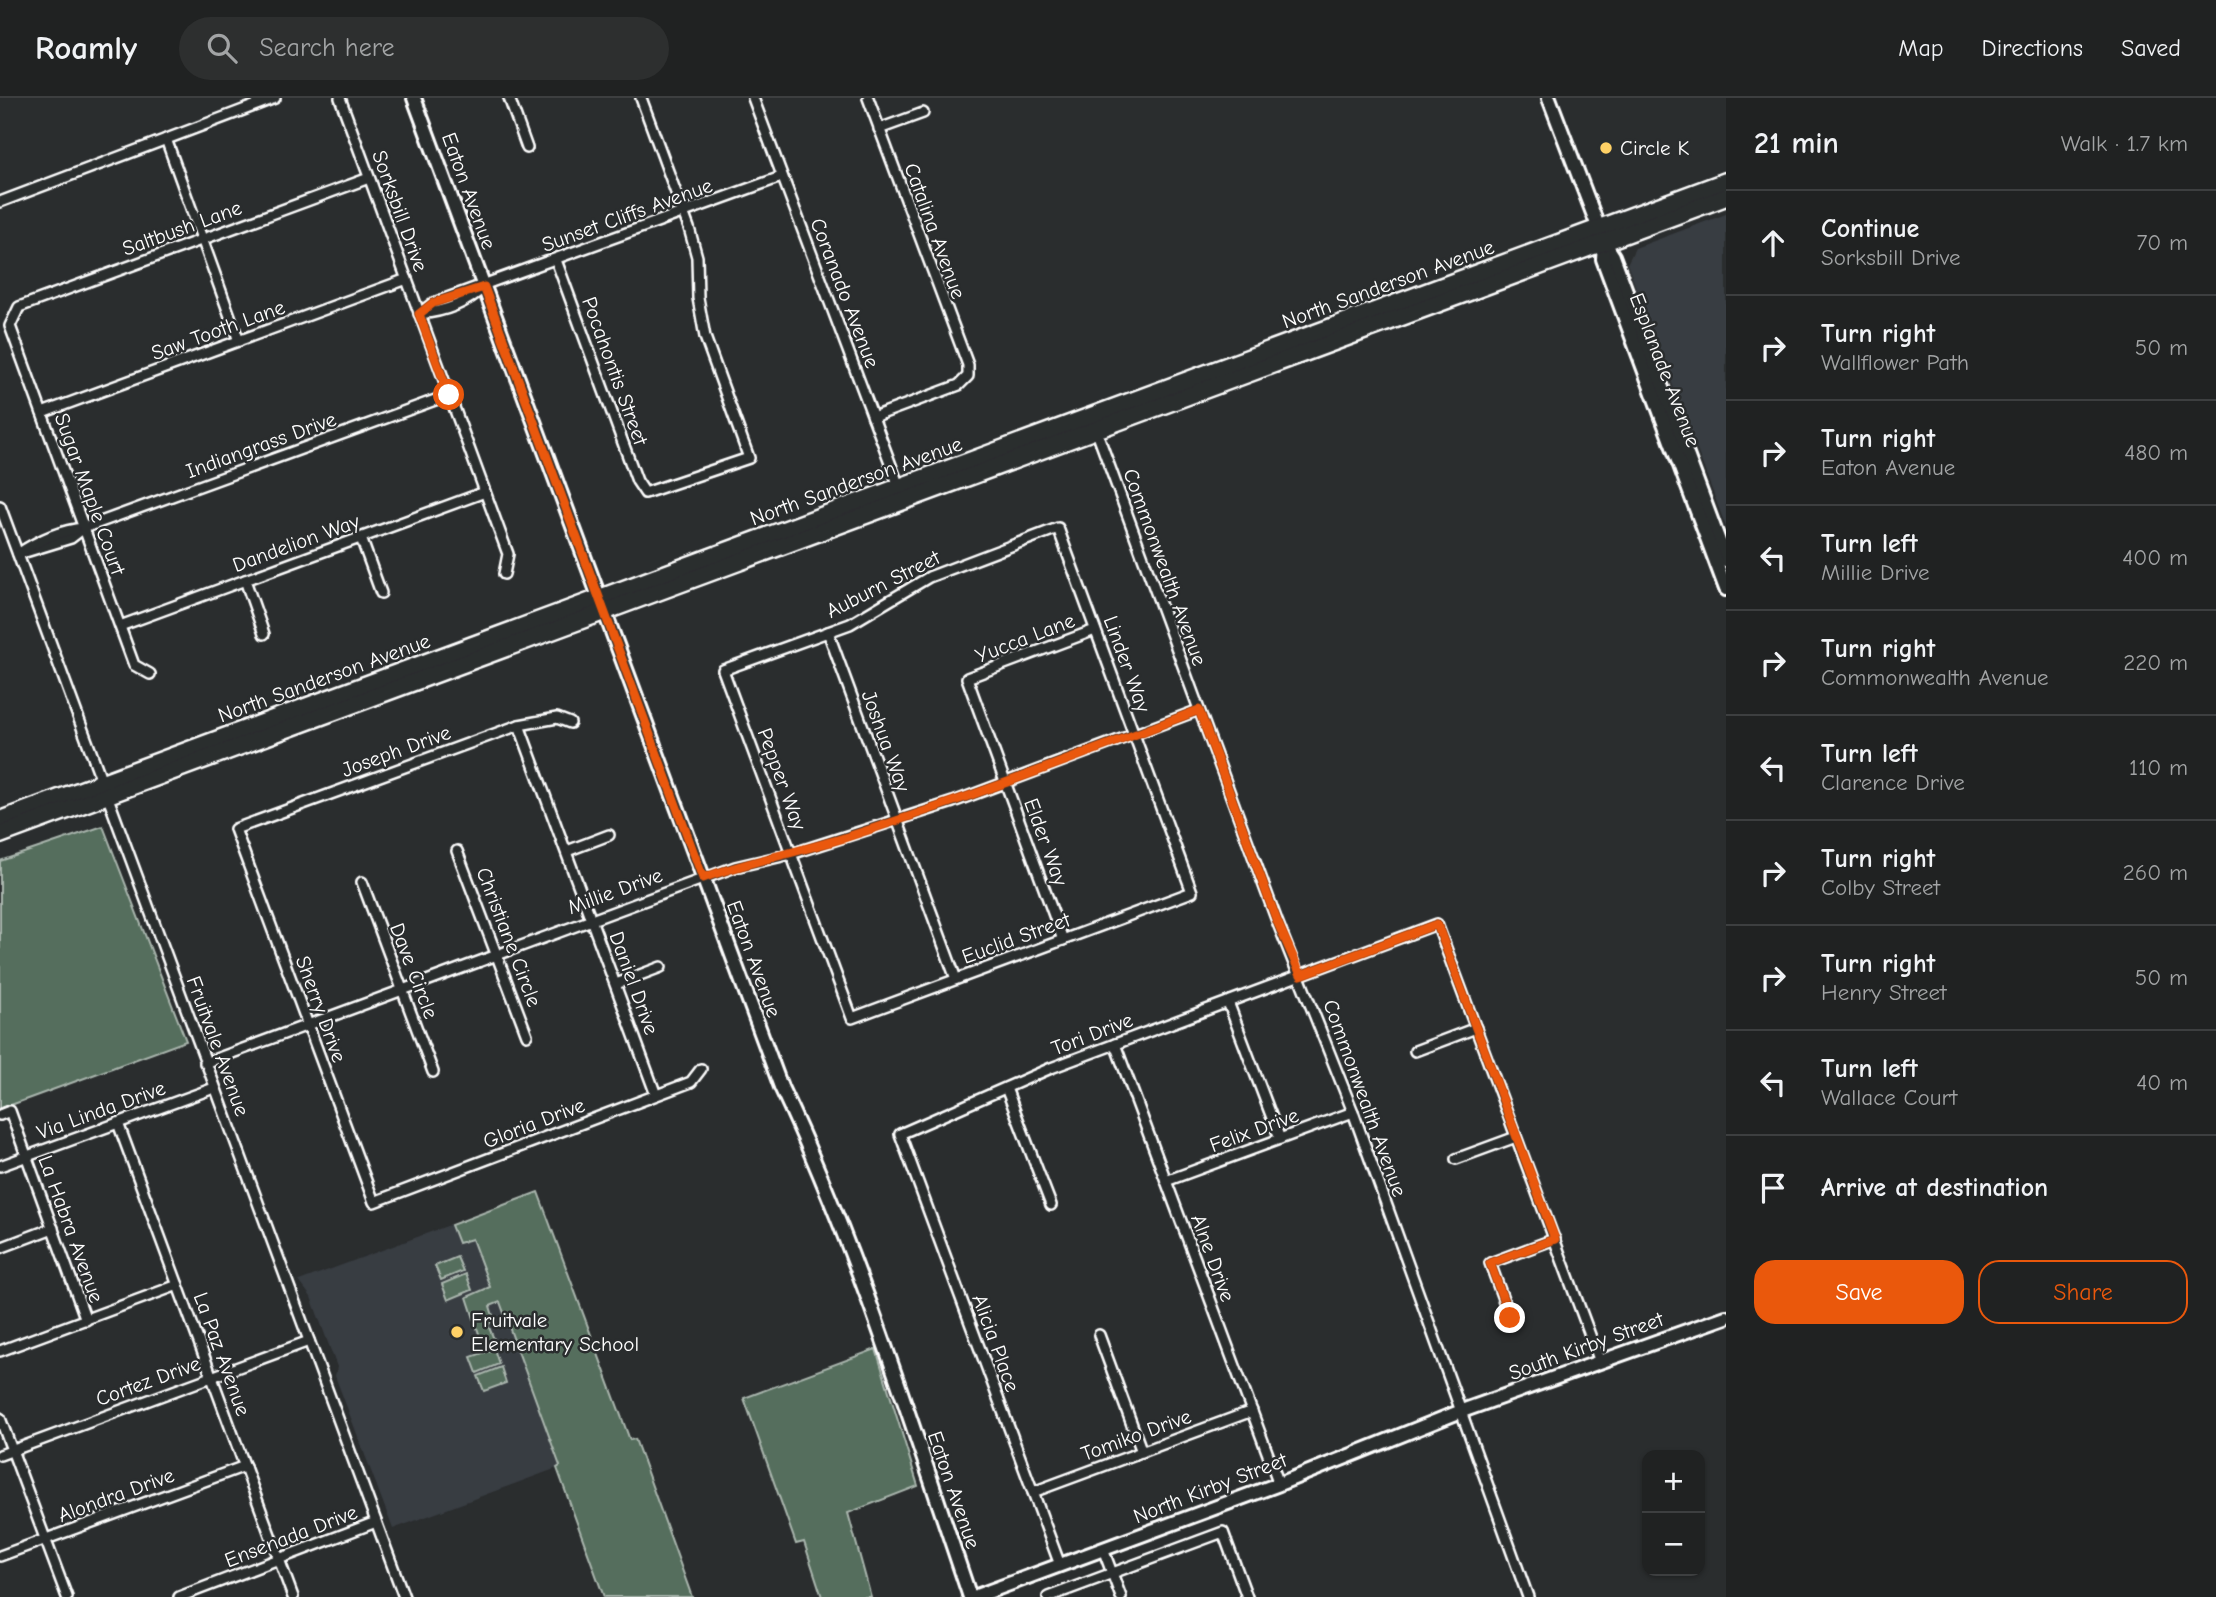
<!DOCTYPE html>
<meta charset="utf-8">
<style>
:root{--surface:#202222;--page:#2d2f2f;--text:#f1f3f6;--muted:#a2a4a5;--line:#3d3f40;--accent:#ea580c}
body{margin:0;font-family:"Comic Neue",sans-serif;background:var(--page);color:var(--text)}
.controls{position:absolute;right:21px;bottom:21px;display:grid;overflow:hidden;border-radius:14px;box-shadow:0 2px 5px #0004}
.controls button{width:63px;height:63px;display:grid;place-items:center;padding:0;border:0;border-bottom:2px solid var(--line);background:var(--surface);color:var(--text);font:35px sans-serif}
.stop{position:absolute;width:21px;height:21px;margin:-16px;border:5px solid #ea580c;border-radius:50%;background:#fff}
.stop.end{background:#ea580c;border-color:#fff;box-shadow:0 2px 7px #0008}
.list{margin:0;padding:0;list-style:none}
h2{display:flex;justify-content:space-between;align-items:center;height:91px;margin:0;padding:0 28px;font-size:30px}
h2 small{font-size:23px;font-weight:400;color:var(--muted)}
.list li{display:grid;grid-template-columns:46px 1fr auto;gap:21px;align-items:center;box-sizing:border-box;height:105px;padding:0 28px;border-top:2px solid var(--line)}
.list b{display:block;font-size:26px;white-space:nowrap}
.list p{margin:0;font-size:23px;white-space:nowrap;color:var(--muted)}
.list em{font-size:23px;font-style:normal;color:var(--muted)}
.actions{display:flex;gap:14px;padding:21px 28px}
.actions a{flex:1;padding:16px 0;border:2px solid var(--accent);border-radius:21px;text-align:center;font-size:24px;color:var(--accent)}
.actions .main{background:var(--accent);color:#fff}
.icon{flex:none;width:38px;height:38px;fill:none;stroke:currentColor;stroke-width:2;stroke-linecap:round;stroke-linejoin:round}
.map{position:relative;flex:none;width:1726px;height:1499px;overflow:hidden}
header{display:flex;align-items:center;gap:42px;box-sizing:border-box;height:98px;padding:0 35px;background:var(--surface);border-bottom:2px solid var(--line)}
header strong{font-size:33px}
nav{display:flex;gap:38px;margin-inline-start:auto;font-size:24px}
.search{width:490px;height:63px;background:var(--page);display:flex;align-items:center;gap:18px;box-sizing:border-box;padding:0 24px;border-radius:38px;color:var(--muted);font-size:26px}
main{display:flex}
aside{flex:1;background:var(--surface)}
.map>svg:first-child{display:block}
.built{fill:#383c42}
.green{fill:#556e5d;stroke:#aab6ae;stroke-width:2}
.lines{fill:none;stroke-linecap:round;stroke-linejoin:round}
.street-casing{stroke:#fff;stroke-width:14}
.secondary-casing{stroke:#fff;stroke-width:18}
.highway-casing{stroke:#fff;stroke-width:21}
.street{stroke:#2a2d2e;stroke-width:9}
.secondary{stroke:#2a2d2e;stroke-width:12}
.highway{stroke:#2a2d2e;stroke-width:16}
.route{stroke:#ea580c;stroke-width:9}
.poi-dot{fill:#ffd166;stroke:#2a2d2e;stroke-width:2.5}
.labels{text-anchor:middle;dominant-baseline:central;stroke-width:5;stroke-linejoin:round;paint-order:stroke}
.poi-label{font-size:21px;fill:#fff;stroke:#2a2d2e;text-anchor:start}
.street-label{font-size:21px;fill:#fff;stroke:#2a2d2e}
</style>
<header>
<strong>Roamly</strong>
<div class="search"><svg class="icon" aria-label="search" viewBox="0 0 24 24"><circle cx="10" cy="10" r="6"/><path d="M15 15l6 6"/></svg>Search here</div>
<nav><a>Map</a><a>Directions</a><a>Saved</a></nav>
</header>
<main>
<div class="map">
<svg width="1726" height="1499" viewBox="0 0 1726 1499">
<rect width="100%" height="100%" fill="#2a2d2e"/>
<filter id="ink" filterUnits="userSpaceOnUse"><feTurbulence type="fractalNoise" baseFrequency=".0143" numOctaves="2"/><feDisplacementMap in="SourceGraphic" scale="14" xChannelSelector="R" yChannelSelector="G"/><feConvolveMatrix kernelMatrix="1 2 1 2 8 2 1 2 1" color-interpolation-filters="sRGB"/></filter>
<g filter="url(#ink)">
<g class="built">
<path d="M1726 116V429L1627 166 1635 150Z"/>
<path d="M538 1094 630 1343 393 1431 335 1278 337 1269 311 1199 299 1183Z"/>
</g>
<g class="green">
<path d="M103 728 186 943 0 1011V763Z"/>
<path d="M538 1094 630 1342 635 1341 692 1499H604L557 1370 560 1368 500 1204 490 1208 494 1221 488 1227 496 1246 488 1249 481 1242 467 1199 490 1189 472 1141 458 1145 451 1127Z"/>
<path d="M457 1159 463 1173 441 1182 435 1168Z"/>
<path d="M466 1176 472 1192 448 1202 442 1186Z"/>
<path d="M494 1251 499 1266 477 1275 471 1259Z"/>
<path d="M876 1251 918 1388 848 1415 871 1499H822L804 1444 796 1446 744 1300Z"/>
<path d="M501 1269 506 1285 484 1293 478 1278Z"/>
</g>
<g class="lines">
<g class="street-casing">
<g id="street">
<path d="M340 0 508 456 504 476"/>
<path d="M509 0 527 50"/>
<path d="M753 0 900 391"/>
<path d="M868 0 968 267V278L959 287 873 319"/>
<path d="M879 31 923 15"/>
<path d="M166 41 239 243"/>
<path d="M0 104 275 0"/>
<path d="M556 162 637 383 645 395 749 360 705 239 698 200 697 159 689 130 641 0"/>
<path d="M484 189C466 206 444 214 419 216L433 205 781 79"/>
<path d="M42 315 407 181"/>
<path d="M1095 329 1277 823 1353 1014 1528 1499"/>
<path d="M0 408 404 1499"/>
<path d="M1058 430 1192 794 852 920 723 572 850 526 929 479Z"/>
<path d="M361 440 381 495"/>
<path d="M22 455 71 440 84 430"/>
<path d="M18 456C37 443 61 432 84 430L449 297"/>
<path d="M245 482 264 536"/>
<path d="M120 528 485 394"/>
<path d="M828 534 956 881"/>
<path d="M150 576 134 567 10 228 19 209 369 80"/>
<path d="M570 625 557 620 519 627 235 731 374 1104 691 984 701 971"/>
<path d="M519 627 656 997"/>
<path d="M457 753 527 937"/>
<path d="M567 753 609 737"/>
<path d="M362 784 433 974"/>
<path d="M1063 842 967 580 1095 532"/>
<path d="M616 886 661 869"/>
<path d="M1228 904 1280 1041"/>
<path d="M1115 946 1279 1386"/>
<path d="M1415 953 1476 930"/>
<path d="M205 965 735 769 791 756 953 704 1199 612"/>
<path d="M1006 990 1051 1107"/>
<path d="M0 1017 10 1013 86 1222"/>
<path d="M118 1025 293 1499"/>
<path d="M1456 1061 1516 1039"/>
<path d="M0 1068 214 990"/>
<path d="M1166 1083 1353 1014"/>
<path d="M0 1150 53 1130"/>
<path d="M1510 1220 1490 1165 1555 1141"/>
<path d="M1099 1237 1142 1354"/>
<path d="M0 1253 178 1187"/>
<path d="M0 1320 67 1499"/>
<path d="M0 1357 309 1243"/>
<path d="M1033 1394 1252 1313"/>
<path d="M1103 1451 1121 1499"/>
<path d="M0 1458 245 1368"/>
<path d="M1060 1467 900 1036 1051 970 1437 826 1600 1264"/>
<path d="M179 1499 376 1424"/>
<path d="M1048 1499 1223 1434 1247 1499"/>
</g>
</g>
<g class="secondary-casing">
<g id="secondary">
<path d="M414 0 781 989C858 1152 912 1328 970 1499"/>
<path d="M1549 0 1604 144 1613 158 1726 462"/>
<path d="M1604 145 1603 161 1726 491"/>
<path d="M974 1499 1279 1386 1459 1314 1726 1219"/>
</g>
</g>
<g class="highway-casing">
<g id="highway">
<path d="M0 722 1726 83"/>
<path d="M0 737 1726 99"/>
</g>
</g>
<use href="#street" class="street"/>
<use href="#secondary" class="secondary"/>
<use href="#highway" class="highway"/>
</g>
</g>
<g class="lines" filter="url(#ink)">
<path class="route" d="M449 297 419 216 433 205 484 189 703 780C750 763 799 754 847 739 966 701 1082 657 1199 612L1277 823 1301 877 1437 826 1555 1141 1490 1165 1510 1220"/>
</g>
<g class="poi-dot">
<circle cx="1606" cy="50" r="7"/>
<circle cx="457" cy="1234" r="7"/>
</g>
<g class="labels">
<g class="poi-label">
<text x="1620" y="50">Circle K</text>
<text x="471" y="1222">Fruitvale<tspan x="471" dy="24">Elementary School</tspan></text>
</g>
<g class="street-label">
<text transform="translate(469 93) rotate(70)">Eaton Avenue</text>
<text transform="translate(400 113) rotate(70)">Sorksbill Drive</text>
<text transform="translate(627 117) rotate(-20)">Sunset Cliffs Avenue</text>
<text transform="translate(182 130) rotate(-20)">Saltbush Lane</text>
<text transform="translate(935 133) rotate(70)">Catalina Avenue</text>
<text transform="translate(1388 186) rotate(-20)">North Sanderson Avenue</text>
<text transform="translate(845 195) rotate(69)">Coranado Avenue</text>
<text transform="translate(218 232) rotate(-20)">Saw Tooth Lane</text>
<text transform="translate(1665 272) rotate(69)">Esplanade Avenue</text>
<text transform="translate(615 273) rotate(70)">Pocahontis Street</text>
<text transform="translate(261 347) rotate(-20)">Indiangrass Drive</text>
<text transform="translate(856 383) rotate(-20)">North Sanderson Avenue</text>
<text transform="translate(90 396) rotate(70)">Sugar Maple Court</text>
<text transform="translate(296 445) rotate(-20)">Dandelion Way</text>
<text transform="translate(1165 469) rotate(70)">Commonwealth Avenue</text>
<text transform="translate(883 486) rotate(-27)">Auburn Street</text>
<text transform="translate(1025 540) rotate(-21)">Yucca Lane</text>
<text transform="translate(1127 566) rotate(70)">Linder Way</text>
<text transform="translate(324 580) rotate(-20)">North Sanderson Avenue</text>
<text transform="translate(886 643) rotate(70)">Joshua Way</text>
<text transform="translate(396 653) rotate(-20)">Joseph Drive</text>
<text transform="translate(782 681) rotate(70)">Pepper Way</text>
<text transform="translate(1046 744) rotate(70)">Elder Way</text>
<text transform="translate(615 793) rotate(-20)">Millie Drive</text>
<text transform="translate(509 839) rotate(69)">Christiane Circle</text>
<text transform="translate(1016 840) rotate(-20)">Euclid Street</text>
<text transform="translate(754 861) rotate(70)">Eaton Avenue</text>
<text transform="translate(414 873) rotate(69)">Dave Circle</text>
<text transform="translate(634 885) rotate(70)">Daniel Drive</text>
<text transform="translate(321 911) rotate(70)">Sherry Drive</text>
<text transform="translate(1092 936) rotate(-21)">Tori Drive</text>
<text transform="translate(218 948) rotate(70)">Fruitvale Avenue</text>
<text transform="translate(1365 1000) rotate(70)">Commonwealth Avenue</text>
<text transform="translate(101 1012) rotate(-20)">Via Linda Drive</text>
<text transform="translate(534 1025) rotate(-21)">Gloria Drive</text>
<text transform="translate(1254 1032) rotate(-20)">Felix Drive</text>
<text transform="translate(71 1131) rotate(70)">La Habra Avenue</text>
<text transform="translate(1213 1160) rotate(70)">Alne Drive</text>
<text transform="translate(996 1245) rotate(70)">Alicia Place</text>
<text transform="translate(1586 1248) rotate(-20)">South Kirby Street</text>
<text transform="translate(222 1256) rotate(70)">La Paz Avenue</text>
<text transform="translate(148 1283) rotate(-20)">Cortez Drive</text>
<text transform="translate(1136 1337) rotate(-20)">Tomiko Drive</text>
<text transform="translate(1210 1390) rotate(-21)">North Kirby Street</text>
<text transform="translate(954 1392) rotate(71)">Eaton Avenue</text>
<text transform="translate(116 1397) rotate(-20)">Alondra Drive</text>
<text transform="translate(291 1438) rotate(-21)">Ensenada Drive</text>
</g>
</g>
</svg>
<div class="controls">
<button>+</button>
<button>−</button>
</div>
<div class="stop" style="left:449px;top:297px"></div>
<div class="stop end" style="left:1510px;top:1220px"></div>
</div>
<aside>
<h2>21 min<small>Walk · 1.7 km</small></h2>
<ul class="list">
<li><svg class="icon" aria-label="ahead" viewBox="0 0 24 24"><path d="M12 20V5M6 11l6-6 6 6"/></svg><div><b>Continue</b><p>Sorksbill Drive</p></div><em>70 m</em></li>
<li><svg class="icon" aria-label="right" viewBox="0 0 24 24"><path d="M7 20v-9h11M14 6l5 5-5 5"/></svg><div><b>Turn right</b><p>Wallflower Path</p></div><em>50 m</em></li>
<li><svg class="icon" aria-label="right" viewBox="0 0 24 24"><path d="M7 20v-9h11M14 6l5 5-5 5"/></svg><div><b>Turn right</b><p>Eaton Avenue</p></div><em>480 m</em></li>
<li><svg class="icon" aria-label="left" viewBox="0 0 24 24"><path d="M17 20v-9H6M10 6l-5 5 5 5"/></svg><div><b>Turn left</b><p>Millie Drive</p></div><em>400 m</em></li>
<li><svg class="icon" aria-label="right" viewBox="0 0 24 24"><path d="M7 20v-9h11M14 6l5 5-5 5"/></svg><div><b>Turn right</b><p>Commonwealth Avenue</p></div><em>220 m</em></li>
<li><svg class="icon" aria-label="left" viewBox="0 0 24 24"><path d="M17 20v-9H6M10 6l-5 5 5 5"/></svg><div><b>Turn left</b><p>Clarence Drive</p></div><em>110 m</em></li>
<li><svg class="icon" aria-label="right" viewBox="0 0 24 24"><path d="M7 20v-9h11M14 6l5 5-5 5"/></svg><div><b>Turn right</b><p>Colby Street</p></div><em>260 m</em></li>
<li><svg class="icon" aria-label="right" viewBox="0 0 24 24"><path d="M7 20v-9h11M14 6l5 5-5 5"/></svg><div><b>Turn right</b><p>Henry Street</p></div><em>50 m</em></li>
<li><svg class="icon" aria-label="left" viewBox="0 0 24 24"><path d="M17 20v-9H6M10 6l-5 5 5 5"/></svg><div><b>Turn left</b><p>Wallace Court</p></div><em>40 m</em></li>
<li><svg class="icon" aria-label="arrive" viewBox="0 0 24 24"><path d="M6 21V4h12l-3 4 3 4H6"/></svg><div><b>Arrive at destination</b></div></li>
</ul>
<div class="actions"><a class="main">Save</a><a>Share</a></div>
</aside>
</main>
